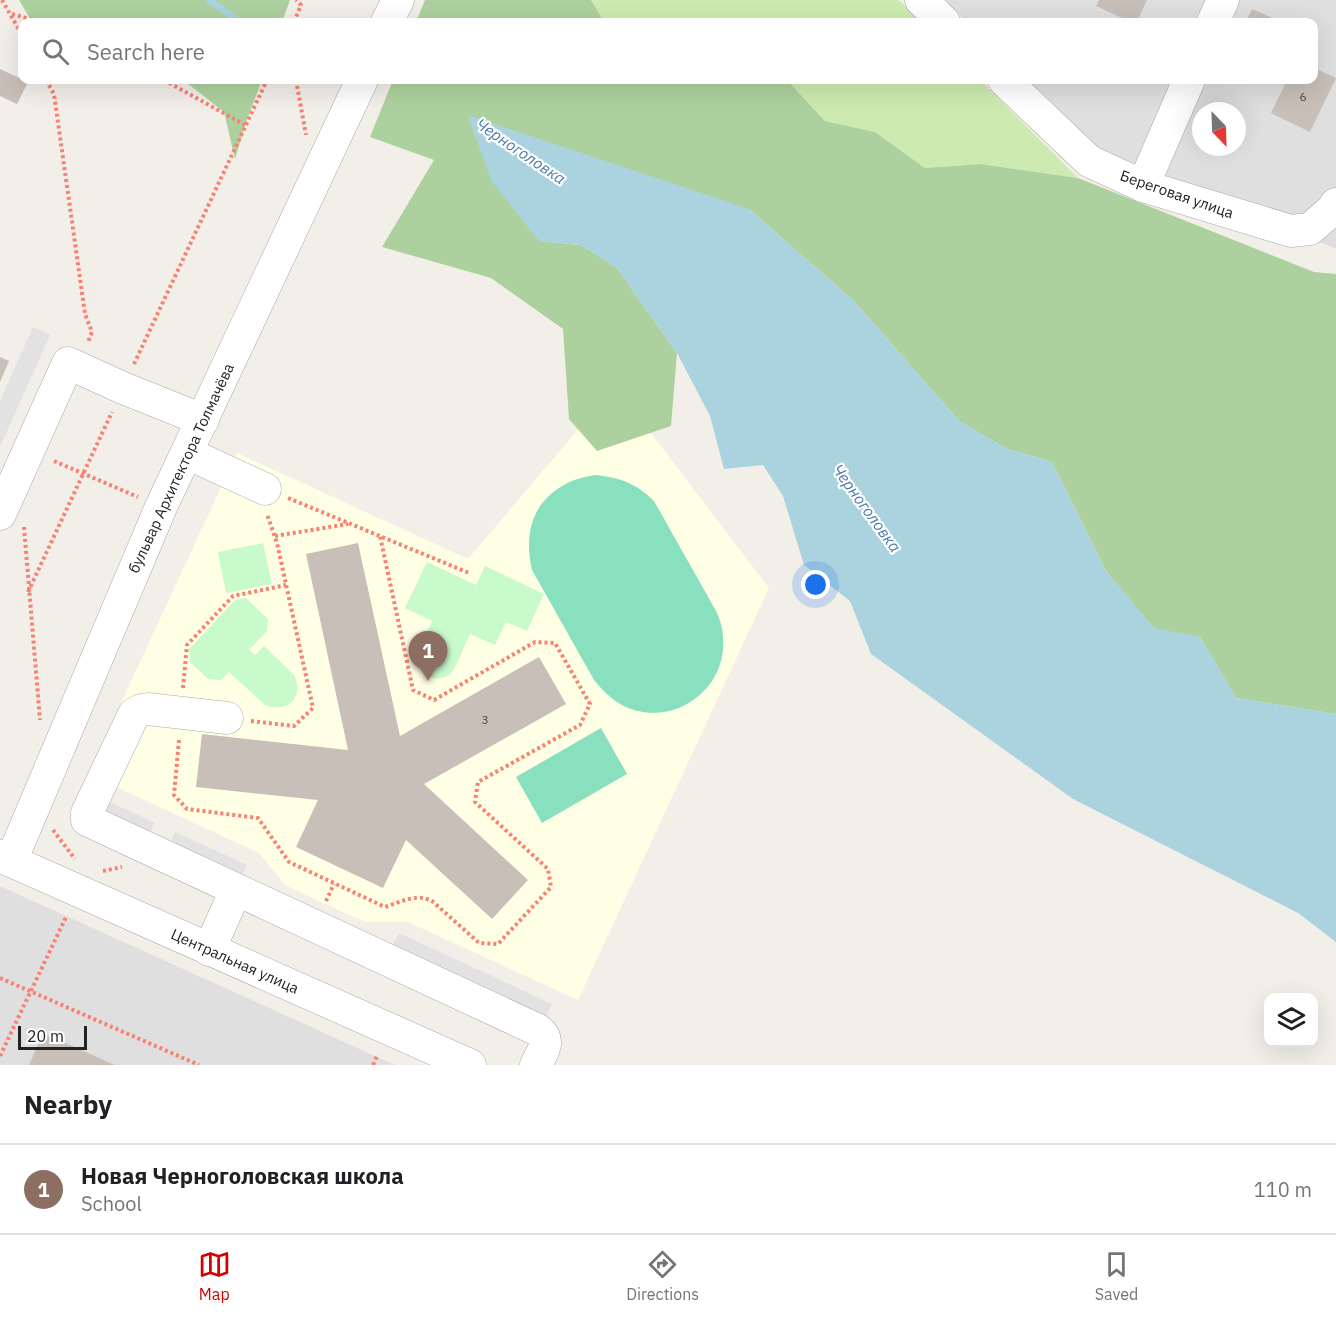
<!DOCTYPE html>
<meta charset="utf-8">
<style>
:root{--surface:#fff;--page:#f6f6f6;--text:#202124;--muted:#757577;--line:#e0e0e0;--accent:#d40000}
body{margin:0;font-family:"IBM Plex Sans",sans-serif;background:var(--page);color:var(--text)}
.controls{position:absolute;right:18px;bottom:18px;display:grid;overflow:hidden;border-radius:12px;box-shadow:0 6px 24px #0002}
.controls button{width:54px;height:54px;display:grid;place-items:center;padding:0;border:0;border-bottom:2px solid var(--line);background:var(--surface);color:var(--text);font:30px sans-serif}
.compass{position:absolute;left:1192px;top:102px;width:54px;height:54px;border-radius:50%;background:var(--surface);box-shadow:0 6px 24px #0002;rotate:157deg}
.scale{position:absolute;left:18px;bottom:15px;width:69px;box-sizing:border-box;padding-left:6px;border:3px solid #222;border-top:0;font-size:16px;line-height:21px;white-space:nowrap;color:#222;-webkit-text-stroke:4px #fff;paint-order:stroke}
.you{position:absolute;left:816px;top:585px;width:21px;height:21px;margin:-15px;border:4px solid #fff;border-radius:50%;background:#1a73e8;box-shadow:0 0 0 9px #1a73e833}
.badge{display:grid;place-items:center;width:39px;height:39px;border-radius:50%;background:var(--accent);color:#fff;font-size:20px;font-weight:700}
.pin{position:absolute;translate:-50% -50px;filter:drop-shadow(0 2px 3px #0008)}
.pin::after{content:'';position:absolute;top:32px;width:21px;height:18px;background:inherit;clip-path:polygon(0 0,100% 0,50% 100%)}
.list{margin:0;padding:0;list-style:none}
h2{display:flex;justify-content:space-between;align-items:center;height:78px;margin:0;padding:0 24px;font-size:26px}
h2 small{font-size:20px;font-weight:400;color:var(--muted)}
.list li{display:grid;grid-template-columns:39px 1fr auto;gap:18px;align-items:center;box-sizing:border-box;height:90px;padding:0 24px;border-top:2px solid var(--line)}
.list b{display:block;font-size:22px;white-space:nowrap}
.list p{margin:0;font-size:20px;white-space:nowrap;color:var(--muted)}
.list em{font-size:20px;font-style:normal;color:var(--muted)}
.icon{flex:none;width:33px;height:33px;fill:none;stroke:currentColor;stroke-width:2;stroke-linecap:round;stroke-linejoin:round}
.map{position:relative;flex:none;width:1336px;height:1065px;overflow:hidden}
.search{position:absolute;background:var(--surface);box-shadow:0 6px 24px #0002;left:18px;right:18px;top:18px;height:66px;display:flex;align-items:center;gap:15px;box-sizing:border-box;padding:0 21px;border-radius:12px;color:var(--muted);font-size:22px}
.sheet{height:168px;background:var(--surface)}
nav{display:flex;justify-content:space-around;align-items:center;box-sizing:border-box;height:84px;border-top:2px solid var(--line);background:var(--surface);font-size:16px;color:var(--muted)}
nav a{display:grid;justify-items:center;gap:3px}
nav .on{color:var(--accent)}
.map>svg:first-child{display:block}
.residential{fill:#e0dfdf;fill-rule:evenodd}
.education{fill:#ffffe5}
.grass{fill:#cdebb0}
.forest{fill:#add19e}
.park{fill:#c8facc}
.pitch{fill:#88e0be}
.parking{fill:#e2e2e2}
.water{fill:#aad3df}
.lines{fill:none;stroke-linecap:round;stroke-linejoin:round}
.stream{stroke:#aad3df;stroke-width:7}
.building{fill:#c7bfb8}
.minor-casing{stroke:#a9a9a9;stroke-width:33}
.path{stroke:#fa8072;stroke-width:4;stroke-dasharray:3 3;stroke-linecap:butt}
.minor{stroke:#fff;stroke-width:32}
.labels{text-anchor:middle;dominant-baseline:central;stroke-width:4.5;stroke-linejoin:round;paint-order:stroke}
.number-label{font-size:12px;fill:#4b4948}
.street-label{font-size:15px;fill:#222;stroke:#fff}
.water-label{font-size:16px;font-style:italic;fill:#4a7aab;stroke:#fff}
</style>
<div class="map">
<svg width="1336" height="1065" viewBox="0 0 1336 1065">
<rect width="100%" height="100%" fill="#f2efe9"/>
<g class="residential">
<path d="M944 0H1336V249L1098 148 1027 80H1314V22H967ZM1201 111H1237V147H1201Z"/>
<path d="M0 886 395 1065H0Z"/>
</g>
<path class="education" d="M615 386 769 588 578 1000 408 922H365L325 904 285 885 259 853 88 774 237 453 468 559Z"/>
<g class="grass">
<path d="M591 0H899L922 22H604Z"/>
<path d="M787 80H980L1078 178 980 164 925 168 875 132 825 121Z"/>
</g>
<g class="forest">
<path d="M19 0H290L282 22H32Z"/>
<path d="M425 0H591L604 22H416Z"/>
<path d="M183 80H262L245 125 235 159 224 112Z"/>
<path d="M393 80H787L825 121 875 132 925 168 980 164 1078 178 1314 272 1336 274V714L1236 698 1200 637 1154 629 1106 571 1052 462 1007 449 959 421 855 302 749 209 539 241 581 245 617 268 677 353 671 426 597 451 569 419 563 329 491 278 382 247 434 160 370 137Z"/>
</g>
<g class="park">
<path d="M263 543 272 584 226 593 218 552Z"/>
<path d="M427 562 476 585 485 566 544 594 527 631 506 622 495 645 470 634C465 643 457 666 452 672 448 677 440 679 435 678 424 677 414 667 417 656 419 644 428 632 432 621L405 608Z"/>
<path d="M246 598 268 619 267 631 249 650 255 655 264 646 294 675C305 697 287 714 265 705L229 672 221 680 208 679 190 662 189 649 235 600Z"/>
</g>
<g class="pitch">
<path d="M595 475C622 478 635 483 654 501L716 611C720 620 723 628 723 638 727 682 686 719 643 712 622 709 607 696 594 680L532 570C524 536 531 503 564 485 573 479 585 477 595 475Z"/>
<path d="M601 728 627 774 542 823 516 777Z"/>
</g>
<g class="parking">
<path d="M33 327 50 335 0 447V401Z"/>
<path d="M99 797 155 823 147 839 92 813Z"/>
<path d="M175 832 247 865 239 881 168 848Z"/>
<path d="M399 933 552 1004 545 1020 391 948Z"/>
</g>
<path class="water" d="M468 115 749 209 855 302 959 421 1007 449 1052 462 1106 571 1154 628 1200 637 1236 698 1336 714V942L1298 913 1073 799 871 654 850 601 804 565 783 496 763 465 724 469 710 416 677 353 617 268 581 245 539 241 491 180Z"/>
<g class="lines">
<path class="stream" d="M209 0 240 22"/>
</g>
<g class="building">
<path d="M1099 0H1147L1137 22H1131L1096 6Z"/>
<path d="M1252 9 1282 22H1246Z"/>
<path d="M1314 68 1336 78 1310 132 1271 113 1287 80H1314Z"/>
<path d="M0 69 28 82 17 104 0 96Z"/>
<path d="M0 357 9 361 0 382Z"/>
<path d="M358 543 400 736 539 657 566 704 424 784 528 880 492 919 406 840 383 888 296 847 318 800 196 787 202 734 348 750 306 554Z"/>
<path d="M43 1033 115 1065H29Z"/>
</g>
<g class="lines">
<g class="minor-casing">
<g id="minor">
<path d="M921 0 944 22"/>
<path d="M387 22 398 0"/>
<path d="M1213 22 1223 0"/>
<path d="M1004 80 1089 161 1143 186 1291 231 1310 229 1333 209 1336 204"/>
<path d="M1143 186 1189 80"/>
<path d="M187 453 265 489"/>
<path d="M0 514 68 363 123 388 203 420"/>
<path d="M227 718 148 709 141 710 134 714 87 813V820L538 1030C552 1041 542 1052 536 1065"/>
<path d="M0 856 470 1065"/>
<path d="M11 861 161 507 362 80"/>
<path d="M209 950 236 890"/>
</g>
</g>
<g class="path">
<path d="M2 0 22 35"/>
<path d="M12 14 40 22"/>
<path d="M294 22 301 5 296 0"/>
<path d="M46 80 54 94 85 314 92 332 88 342"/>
<path d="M164 80 245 125"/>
<path d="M296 80 306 135"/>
<path d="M134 364 267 80"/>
<path d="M54 461 138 497"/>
<path d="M288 498 469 573"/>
<path d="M24 527 40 720"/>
<path d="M275 536 348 524"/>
<path d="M28 592 112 412"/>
<path d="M183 688 187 645 233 596 286 585"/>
<path d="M251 721 294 726 313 708 277 543 267 514"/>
<path d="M179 740 174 795 187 809 258 818 289 862 385 907C401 902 416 893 432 901L479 943 498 944 551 887 548 869 475 802 478 782 580 725 590 704 555 643 535 642 434 700 413 690 380 536"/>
<path d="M53 830 75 859"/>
<path d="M103 871 122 867"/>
<path d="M326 901 334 884"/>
<path d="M0 978 199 1065"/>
<path d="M0 1056 67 915"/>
<path d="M373 1065 378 1054"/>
</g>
<use href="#minor" class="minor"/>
</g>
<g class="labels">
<g class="number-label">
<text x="1303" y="96">6</text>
<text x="485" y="719">3</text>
</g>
<g class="street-label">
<text transform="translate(1177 194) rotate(19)">Береговая улица</text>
<text transform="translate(181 468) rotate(-65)">бульвар Архитектора Толмачёва</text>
<text transform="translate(235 961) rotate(24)">Центральная улица</text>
</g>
<g class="water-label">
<text transform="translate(521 151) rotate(34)">Черноголовка</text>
<text transform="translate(867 508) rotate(54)">Черноголовка</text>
</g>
</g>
</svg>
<div class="controls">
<button><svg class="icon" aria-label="layers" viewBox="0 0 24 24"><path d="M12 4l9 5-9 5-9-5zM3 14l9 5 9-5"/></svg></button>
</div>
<svg class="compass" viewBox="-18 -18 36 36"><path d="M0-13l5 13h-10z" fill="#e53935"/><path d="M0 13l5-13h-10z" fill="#757577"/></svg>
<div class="scale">20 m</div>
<div class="you"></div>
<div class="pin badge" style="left:428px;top:681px;background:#8d6e63">1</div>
<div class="search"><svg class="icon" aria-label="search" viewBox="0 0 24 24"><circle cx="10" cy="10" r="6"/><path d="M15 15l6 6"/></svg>Search here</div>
</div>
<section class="sheet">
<h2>Nearby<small></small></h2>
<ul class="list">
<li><span class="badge" style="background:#8d6e63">1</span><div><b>Новая Черноголовская школа</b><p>School</p></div><em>110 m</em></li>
</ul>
</section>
<nav>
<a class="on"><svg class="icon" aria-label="map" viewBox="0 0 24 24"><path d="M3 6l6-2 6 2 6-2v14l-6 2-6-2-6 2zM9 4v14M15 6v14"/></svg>Map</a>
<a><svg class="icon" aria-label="directions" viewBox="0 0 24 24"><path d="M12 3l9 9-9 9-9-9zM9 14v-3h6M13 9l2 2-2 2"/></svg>Directions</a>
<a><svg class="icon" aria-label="saved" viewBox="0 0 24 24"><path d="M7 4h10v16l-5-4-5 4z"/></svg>Saved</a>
</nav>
